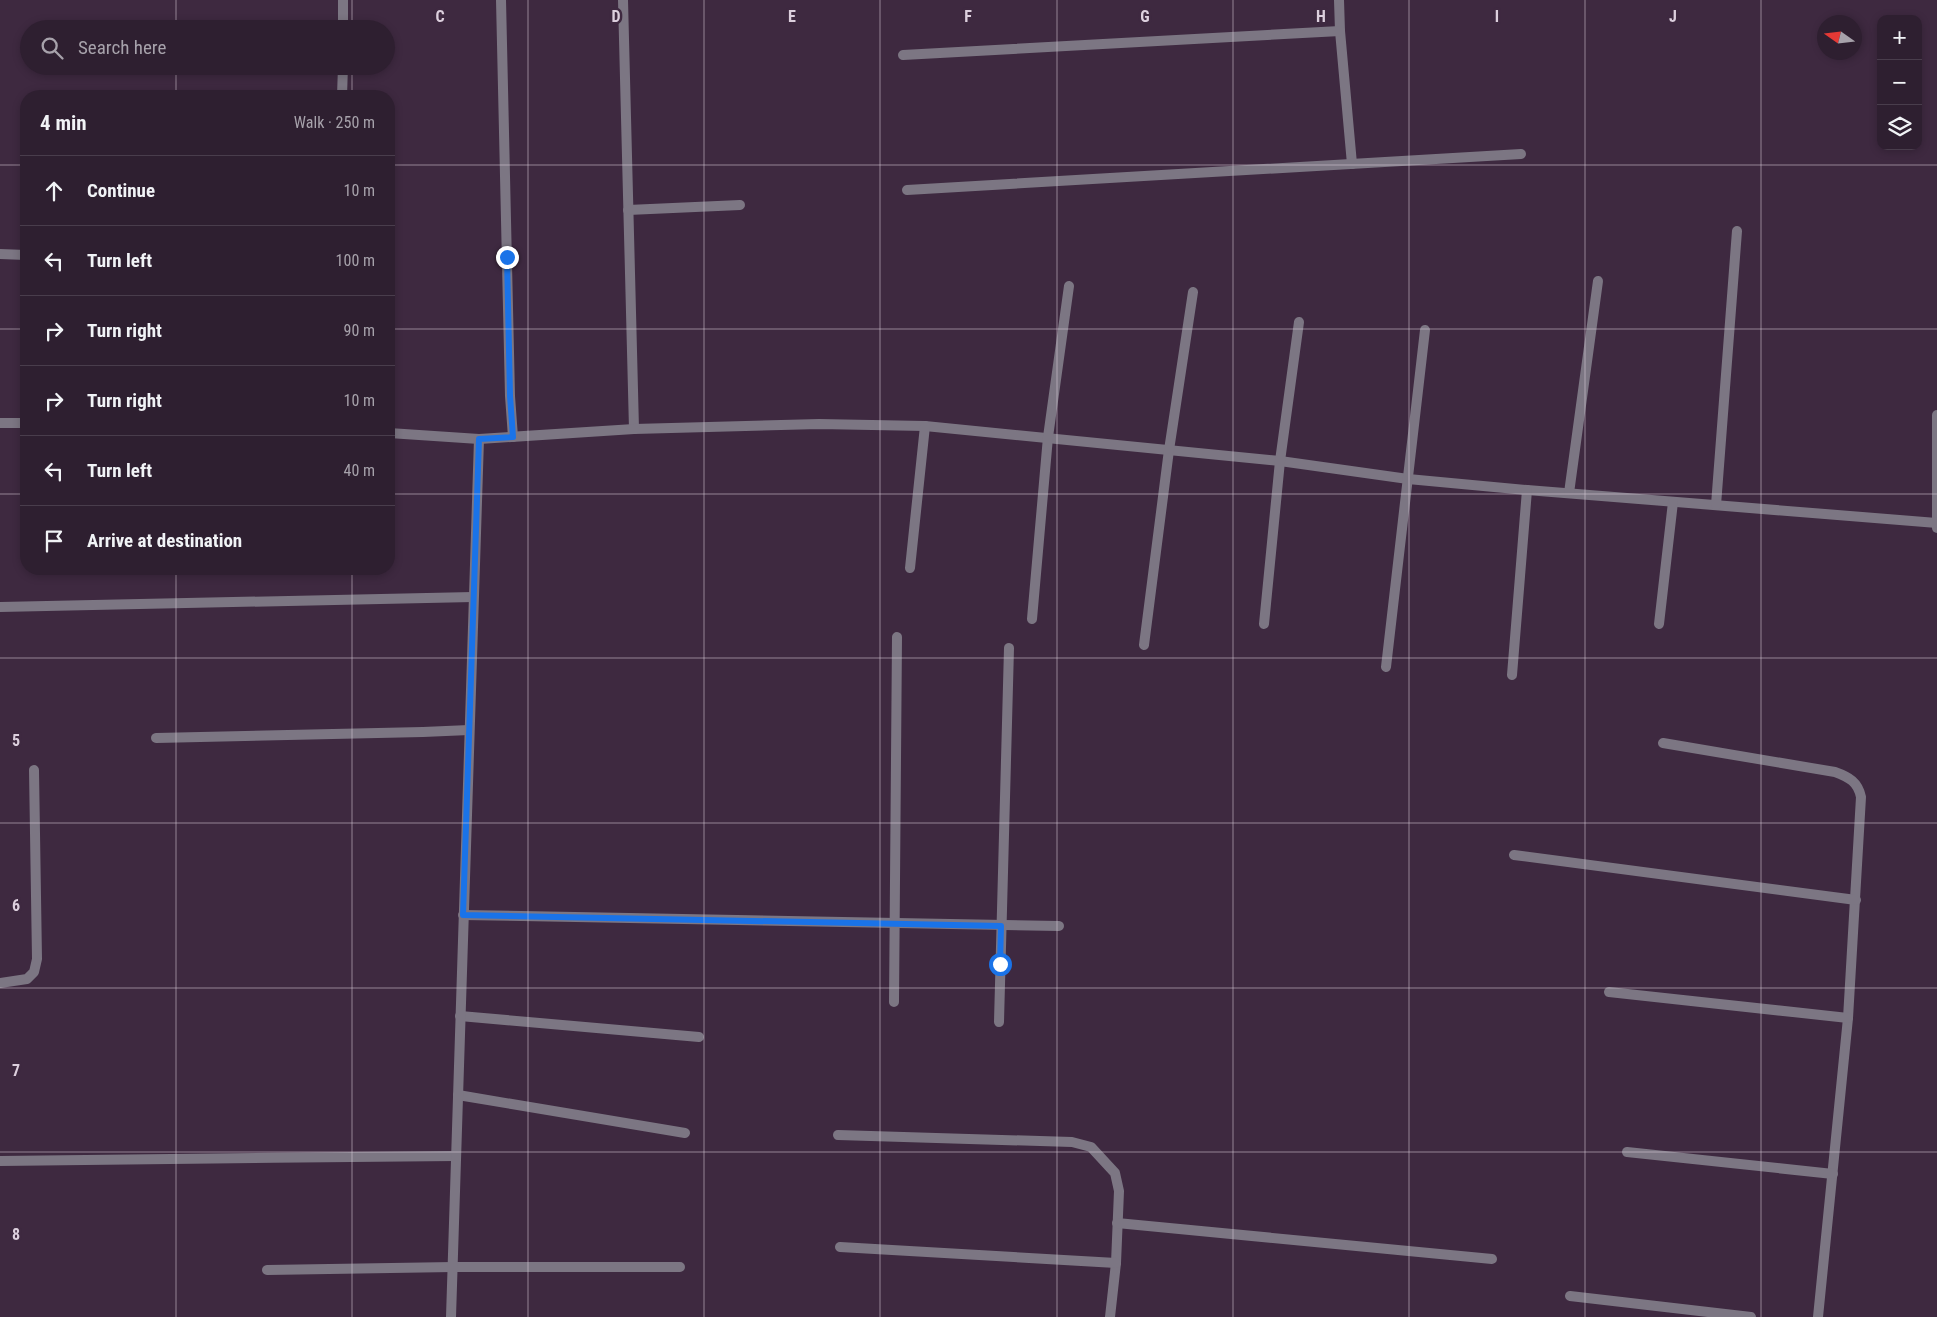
<!DOCTYPE html>
<meta charset="utf-8">
<style>
:root{--surface:#2e1f30;--page:#3a2c3c;--text:#f1f3f6;--muted:#a7a2ab;--line:#493d4c}
body{margin:0;font-family:"Roboto Condensed",sans-serif;background:var(--page);color:var(--text)}
.controls{position:absolute;right:15px;top:15px;display:grid;overflow:hidden;border-radius:10px;box-shadow:0 2px 8px #0003}
.controls button{width:45px;height:45px;display:grid;place-items:center;padding:0;border:0;border-bottom:1px solid var(--line);background:var(--surface);color:var(--text);font:25px sans-serif}
.compass{position:absolute;left:1817px;top:15px;width:45px;height:45px;border-radius:50%;background:var(--surface);box-shadow:0 2px 8px #0003;rotate:284deg}
.stop{position:absolute;width:15px;height:15px;margin:-11px;border:4px solid #1a73e8;border-radius:50%;background:#fff}
.stop.end{background:#1a73e8;border-color:#fff;box-shadow:0 1px 5px #0008}
.list{margin:0;padding:0;list-style:none}
h2{display:flex;justify-content:space-between;align-items:center;height:65px;margin:0;padding:0 20px;font-size:21px}
h2 small{font-size:16px;font-weight:400;color:var(--muted)}
.list li{display:grid;grid-template-columns:32px 1fr auto;gap:15px;align-items:center;box-sizing:border-box;height:70px;padding:0 20px;border-top:1px solid var(--line)}
.list b{display:block;font-size:19px;white-space:nowrap}
.list em{font-size:16px;font-style:normal;color:var(--muted)}
.icon{flex:none;width:28px;height:28px;fill:none;stroke:currentColor;stroke-width:2;stroke-linecap:round;stroke-linejoin:round}
.map{position:relative;flex:none;width:1937px;height:1317px;overflow:hidden}
.search{position:absolute;background:var(--surface);box-shadow:0 2px 8px #0003;left:20px;top:20px;width:375px;height:55px;display:flex;align-items:center;gap:12px;box-sizing:border-box;padding:0 18px;border-radius:28px;color:var(--muted);font-size:19px}
.panel{position:absolute;background:var(--surface);box-shadow:0 2px 8px #0003;left:20px;top:90px;width:375px;height:485px;border-radius:20px}
.map>svg:first-child{display:block}
.lines{fill:none;stroke-linecap:round;stroke-linejoin:round}
.lane{stroke:#7c7683;stroke-width:10}
.street{stroke:#7c7683;stroke-width:10}
.route{stroke:#1a73e8;stroke-width:6}
.grid{fill:none;stroke:#dccfdd;stroke-width:1;stroke-opacity:0.55}
.grid-label{font-size:16px;text-anchor:middle;font-weight:bold;fill:#dccfdd;stroke:#3e2940;stroke-width:5;stroke-linejoin:round;paint-order:stroke}
</style>
<div class="map">
<svg width="1937" height="1317" viewBox="0 0 1937 1317">
<rect width="100%" height="100%" fill="#3e2940"/>
<g class="lines">
<path class="lane" d="M460 1016 699 1037"/>
<g class="street">
<path d="M501 0 510 396 513 437"/>
<path d="M623 0 634 429"/>
<path d="M1339 0 1340 31 1352 164"/>
<path d="M343 29V0"/>
<path d="M903 55 1340 31"/>
<path d="M342 96 343 66"/>
<path d="M907 190 1521 154"/>
<path d="M628 210 740 205"/>
<path d="M0 254 26 255"/>
<path d="M1937 415V528"/>
<path d="M0 423H26"/>
<path d="M389 433 479 439 634 429 819 424 925 426 1280 461 1408 479 1527 490 1937 523"/>
<path d="M1569 493 1598 281"/>
<path d="M1716 505 1737 231"/>
<path d="M910 568 925 426"/>
<path d="M0 607 473 597"/>
<path d="M1032 619 1048 437 1069 286"/>
<path d="M1264 624 1280 461 1299 322"/>
<path d="M1659 624 1673 502"/>
<path d="M1144 645 1169 450 1193 292"/>
<path d="M1386 667 1425 330"/>
<path d="M1512 675 1527 490"/>
<path d="M156 738 423 732 469 730"/>
<path d="M1663 743 1835 772C1849 777 1858 782 1861 797L1848 1018 1818 1317"/>
<path d="M1514 855 1856 900"/>
<path d="M463 915 1059 926"/>
<path d="M0 983 27 979 34 972 37 959 34 770"/>
<path d="M1609 992 1848 1018"/>
<path d="M894 1002 897 637"/>
<path d="M999 1022 1009 648"/>
<path d="M458 1095 685 1133"/>
<path d="M838 1135 1072 1142 1091 1147 1115 1173 1119 1191 1116 1263 1110 1317"/>
<path d="M1627 1152 1833 1174"/>
<path d="M0 1161C152 1158 304 1158 456 1156"/>
<path d="M1117 1223 1492 1259"/>
<path d="M840 1247 1116 1263"/>
<path d="M267 1270 453 1267H680"/>
<path d="M1570 1296 1751 1317"/>
<path d="M451 1317 479 439"/>
</g>
</g>
<g class="lines">
<path class="route" d="M507 257 510 396 513 437 479 439 463 915 1001 926 1000 964"/>
</g>
<path class="grid" d="M176 0V29M352 0V29M528 0V1317M704 0V1317M880 0V1317M1057 0V1317M1233 0V1317M1409 0V1317M1585 0V1317M1761 0V1317M176 66V96M352 66V96M0 165H26M389 165H1937M0 329H26M389 329H1937M0 494H26M389 494H1937M176 569V1317M352 569V1317M0 658H1937M0 823H1937M0 988H1937M0 1152H1937"/>
<g class="grid-label">
<text x="440" y="22">C</text>
<text x="616" y="22">D</text>
<text x="792" y="22">E</text>
<text x="968" y="22">F</text>
<text x="1145" y="22">G</text>
<text x="1321" y="22">H</text>
<text x="1497" y="22">I</text>
<text x="1673" y="22">J</text>
<text x="16" y="746">5</text>
<text x="16" y="911">6</text>
<text x="16" y="1076">7</text>
<text x="16" y="1240">8</text>
</g>
</svg>
<div class="controls">
<button>+</button>
<button>−</button>
<button><svg class="icon" aria-label="layers" viewBox="0 0 24 24"><path d="M12 4l9 5-9 5-9-5zM3 14l9 5 9-5"/></svg></button>
</div>
<svg class="compass" viewBox="-18 -18 36 36"><path d="M0-13l5 13h-10z" fill="#e53935"/><path d="M0 13l5-13h-10z" fill="#a7a2ab"/></svg>
<div class="stop" style="left:1000px;top:964px"></div>
<div class="stop end" style="left:507px;top:257px"></div>
<div class="search"><svg class="icon" aria-label="search" viewBox="0 0 24 24"><circle cx="10" cy="10" r="6"/><path d="M15 15l6 6"/></svg>Search here</div>
<section class="panel">
<h2>4 min<small>Walk · 250 m</small></h2>
<ul class="list">
<li><svg class="icon" aria-label="ahead" viewBox="0 0 24 24"><path d="M12 20V5M6 11l6-6 6 6"/></svg><div><b>Continue</b></div><em>10 m</em></li>
<li><svg class="icon" aria-label="left" viewBox="0 0 24 24"><path d="M17 20v-9H6M10 6l-5 5 5 5"/></svg><div><b>Turn left</b></div><em>100 m</em></li>
<li><svg class="icon" aria-label="right" viewBox="0 0 24 24"><path d="M7 20v-9h11M14 6l5 5-5 5"/></svg><div><b>Turn right</b></div><em>90 m</em></li>
<li><svg class="icon" aria-label="right" viewBox="0 0 24 24"><path d="M7 20v-9h11M14 6l5 5-5 5"/></svg><div><b>Turn right</b></div><em>10 m</em></li>
<li><svg class="icon" aria-label="left" viewBox="0 0 24 24"><path d="M17 20v-9H6M10 6l-5 5 5 5"/></svg><div><b>Turn left</b></div><em>40 m</em></li>
<li><svg class="icon" aria-label="arrive" viewBox="0 0 24 24"><path d="M6 21V4h12l-3 4 3 4H6"/></svg><div><b>Arrive at destination</b></div></li>
</ul>
</section>
</div>
